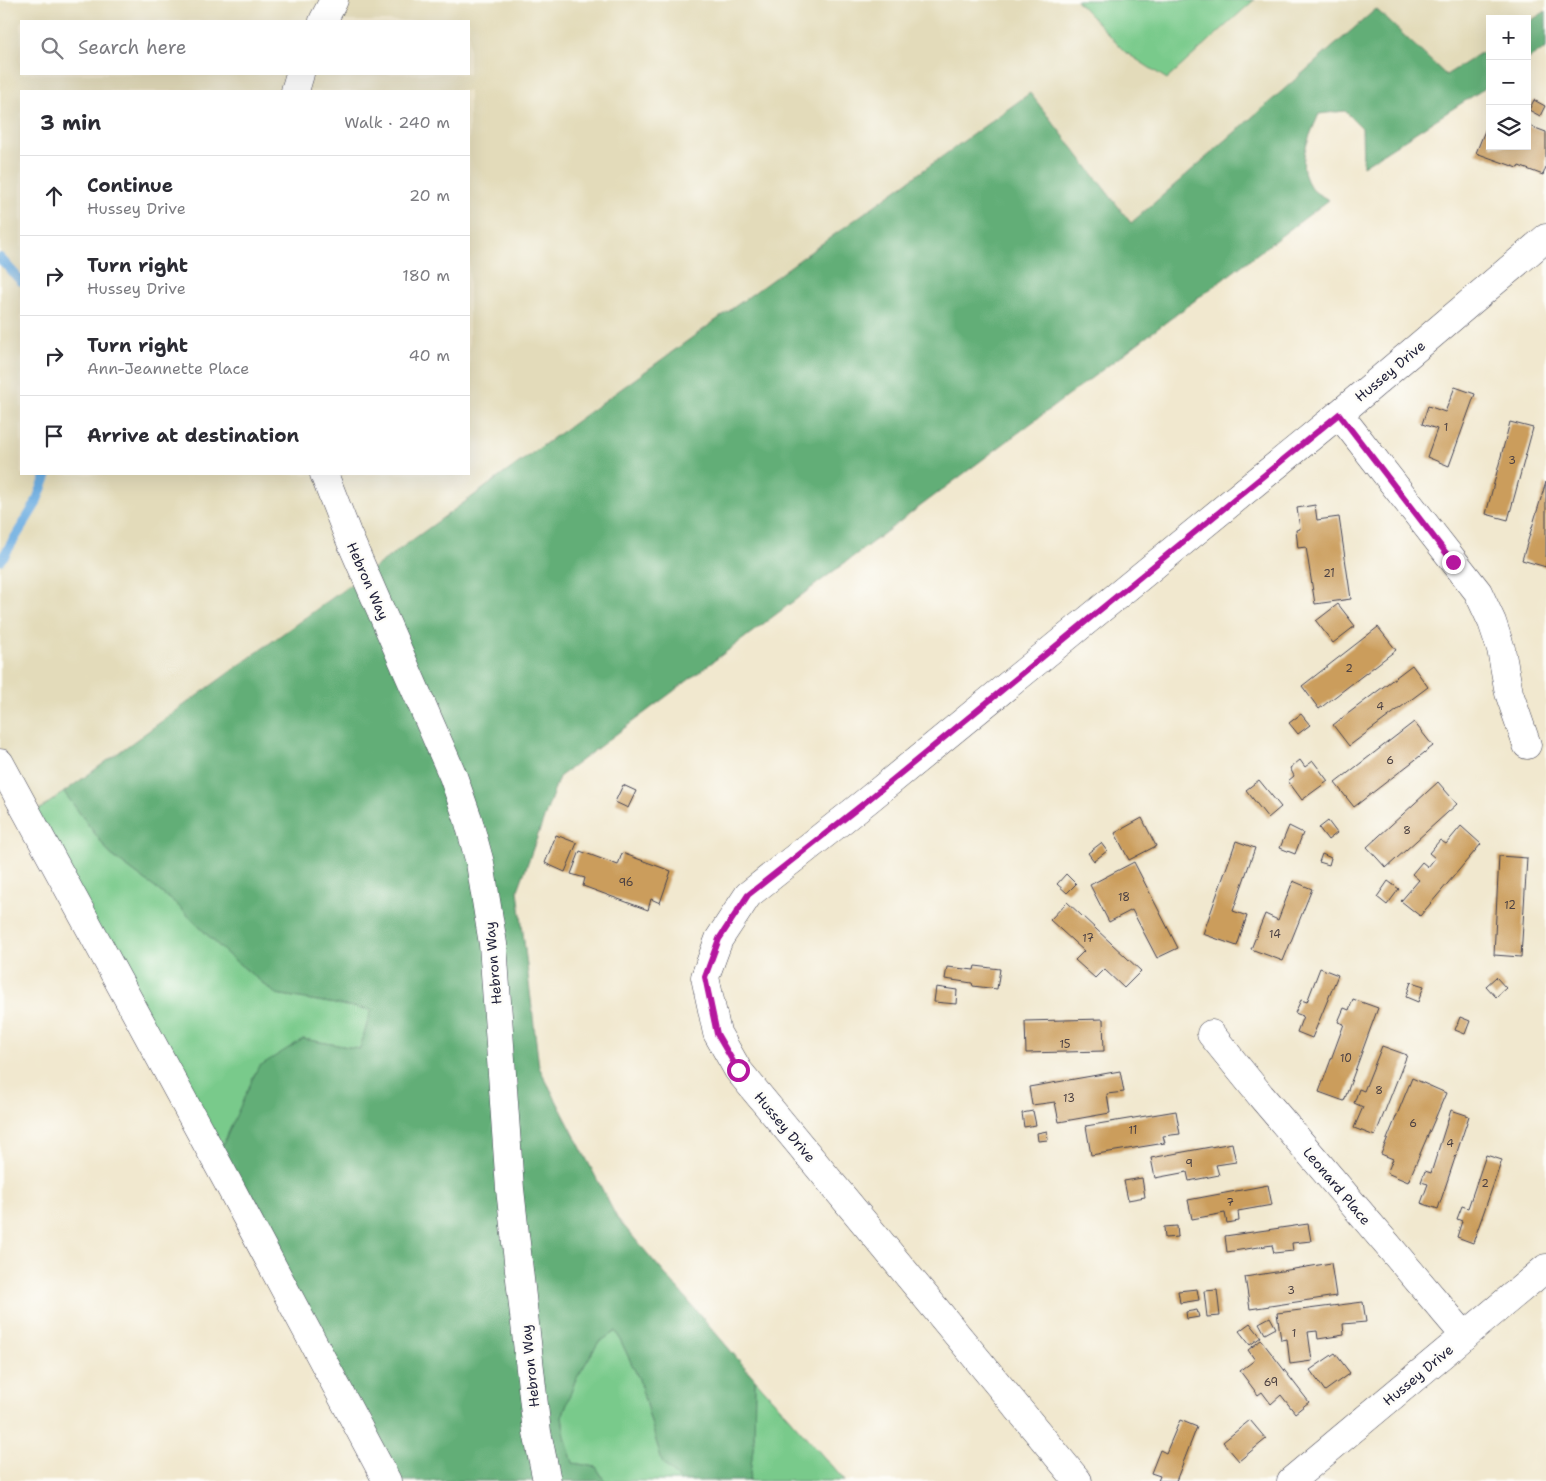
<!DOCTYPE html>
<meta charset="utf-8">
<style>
:root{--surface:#fff;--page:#f7f7f7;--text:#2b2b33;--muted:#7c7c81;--line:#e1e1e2}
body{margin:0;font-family:"Shantell Sans",sans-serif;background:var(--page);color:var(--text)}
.controls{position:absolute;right:15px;top:15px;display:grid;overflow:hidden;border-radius:0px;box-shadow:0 5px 20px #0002}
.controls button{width:45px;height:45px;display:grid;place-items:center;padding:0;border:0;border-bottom:1px solid var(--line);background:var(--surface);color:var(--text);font:25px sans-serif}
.stop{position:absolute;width:15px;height:15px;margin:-11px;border:4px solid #b5179e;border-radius:50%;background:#fff}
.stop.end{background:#b5179e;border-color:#fff;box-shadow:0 1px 5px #0008}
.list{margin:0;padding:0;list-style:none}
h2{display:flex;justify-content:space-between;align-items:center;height:65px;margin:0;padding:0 20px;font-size:21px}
h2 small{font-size:16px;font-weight:400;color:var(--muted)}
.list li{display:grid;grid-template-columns:32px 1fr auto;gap:15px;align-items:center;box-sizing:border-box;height:80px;padding:0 20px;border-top:1px solid var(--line)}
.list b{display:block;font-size:19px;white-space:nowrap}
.list p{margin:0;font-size:16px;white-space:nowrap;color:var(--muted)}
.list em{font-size:16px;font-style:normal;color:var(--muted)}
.icon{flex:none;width:28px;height:28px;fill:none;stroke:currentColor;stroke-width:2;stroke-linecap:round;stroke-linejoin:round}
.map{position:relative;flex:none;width:1546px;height:1481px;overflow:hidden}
.search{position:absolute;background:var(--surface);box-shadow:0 5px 20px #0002;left:20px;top:20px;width:450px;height:55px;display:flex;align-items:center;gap:12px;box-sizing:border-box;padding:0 18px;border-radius:0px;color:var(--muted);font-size:19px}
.panel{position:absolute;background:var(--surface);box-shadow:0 5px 20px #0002;left:20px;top:90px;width:450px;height:385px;border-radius:0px}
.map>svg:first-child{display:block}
.built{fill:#e3dbba;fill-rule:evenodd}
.green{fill:#79ca8b;stroke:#4e7663}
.forest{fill:#62ae77;stroke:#426859}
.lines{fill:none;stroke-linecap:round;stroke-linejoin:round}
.stream{stroke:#6eaee1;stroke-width:10}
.building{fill:#cb9d5c}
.minor-casing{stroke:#414051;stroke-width:29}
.minor{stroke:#fff;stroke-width:28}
.route{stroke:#b5179e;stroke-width:6}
.labels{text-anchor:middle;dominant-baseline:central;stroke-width:5;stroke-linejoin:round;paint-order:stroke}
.number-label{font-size:11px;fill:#4c4143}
.street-label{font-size:14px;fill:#22223b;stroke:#fdfcf7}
</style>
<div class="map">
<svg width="1546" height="1481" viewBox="0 0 1546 1481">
<rect width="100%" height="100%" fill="#fdfcf7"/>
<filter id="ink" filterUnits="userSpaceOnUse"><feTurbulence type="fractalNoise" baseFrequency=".02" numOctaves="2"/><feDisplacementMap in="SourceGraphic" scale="10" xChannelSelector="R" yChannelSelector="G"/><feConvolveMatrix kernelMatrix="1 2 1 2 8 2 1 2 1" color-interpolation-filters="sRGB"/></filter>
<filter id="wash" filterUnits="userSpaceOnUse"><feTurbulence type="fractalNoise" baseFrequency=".0096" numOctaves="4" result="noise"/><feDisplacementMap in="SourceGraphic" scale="20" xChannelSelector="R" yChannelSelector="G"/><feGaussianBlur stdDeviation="1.12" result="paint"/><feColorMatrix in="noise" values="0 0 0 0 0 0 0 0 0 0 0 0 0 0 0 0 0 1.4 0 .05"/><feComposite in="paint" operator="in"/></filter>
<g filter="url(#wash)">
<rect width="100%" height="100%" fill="#f1e8cf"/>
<path class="built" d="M0 0H1546V11L1527 23V19H1490V47L1446 75 1376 9 1131 223 1029 94 29 817 0 763ZM21 21H469V74H21ZM21 91H469V474H21Z"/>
<g class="green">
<path d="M1076 0H1254L1167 79 1125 52Z"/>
<path d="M64 792 110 854 174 902 226 953 276 994 371 1010 360 1049 303 1039 216 1160 29 817Z"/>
<path d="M616 1331 639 1379 662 1462 680 1481H605L596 1467 573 1463 565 1437 562 1417 575 1381 598 1343Z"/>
<path d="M755 1379 845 1481H749L754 1440Z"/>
</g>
<g class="forest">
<path d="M1376 9 1446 75 1490 47V85L1363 166 1362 128 1345 111 1319 114C1309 138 1293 166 1313 190 1317 194 1324 197 1329 200L559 777 518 890 539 1067 617 1218 755 1379 754 1440 749 1481H680L662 1462 639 1379 616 1331 598 1343 575 1381 562 1417 565 1437 573 1463 596 1467 605 1481H383L216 1160 258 1067 303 1039 360 1049 371 1010 276 994 226 953 174 902 110 854 64 792 1030 93 1131 223Z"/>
<path d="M1546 11V48L1527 60V23Z"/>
</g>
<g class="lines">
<g class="stream">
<path d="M0 258 21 281"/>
<path d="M0 560 5 554 35 505 47 474"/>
</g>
</g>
<g id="blocks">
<g class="building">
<path d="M1534 100 1545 106 1540 116 1529 110Z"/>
<path d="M1490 118V146H1527V125L1546 132V167L1543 175 1519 166 1518 168 1476 153Z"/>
<path d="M1455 387 1475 394 1449 466 1427 457 1437 429 1422 424 1428 406 1445 412Z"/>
<path d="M1510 422 1533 428 1508 520 1486 514Z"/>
<path d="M1546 482V567L1522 560Z"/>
<path d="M1315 505 1317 520 1339 517 1351 599 1315 604 1306 547 1298 548 1296 530 1300 529 1297 508Z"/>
<path d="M1338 604 1355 626 1333 643 1316 621Z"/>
<path d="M1378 627 1396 650 1319 709 1302 686Z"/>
<path d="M1412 665 1428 687 1349 746 1333 725Z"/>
<path d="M1301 714 1310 725 1298 734 1289 723Z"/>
<path d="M1414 722 1433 746 1354 807 1335 783Z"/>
<path d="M1300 760 1305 767 1313 761 1328 781 1302 800 1288 781 1294 776 1290 768Z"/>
<path d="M1259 780 1281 807 1268 818 1246 790Z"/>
<path d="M1438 782 1457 804 1386 868 1367 847Z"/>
<path d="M623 785 636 791 628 808 615 802Z"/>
<path d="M1142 818 1156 846 1129 860 1115 833Z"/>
<path d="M1328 821 1337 833 1328 840 1319 828Z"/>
<path d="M1289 826 1303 833 1295 854 1280 848Z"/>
<path d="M1461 826 1481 844 1420 916 1401 901 1419 880 1412 874 1422 862 1428 867 1435 858 1429 853 1440 840 1446 844Z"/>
<path d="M556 835 577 843 565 872 545 863Z"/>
<path d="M1236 841 1255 848 1233 911 1247 916 1237 946 1203 934Z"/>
<path d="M1101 843 1107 851 1094 861 1088 853Z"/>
<path d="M580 851 618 865 622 853 671 871 660 903 651 899 648 910 583 886 585 878 571 874Z"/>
<path d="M1322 854 1331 858 1329 865 1319 862Z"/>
<path d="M1499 856 1527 858 1521 957 1494 955Z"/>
<path d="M1134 862 1178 948 1157 958 1132 910 1109 922 1090 885Z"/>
<path d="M1066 874 1076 884 1067 893 1057 884Z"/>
<path d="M1293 881 1312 889 1283 961 1251 949 1265 914 1278 920Z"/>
<path d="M1388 881 1399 889 1387 905 1377 897Z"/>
<path d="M1067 902 1141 971 1124 988 1104 969 1095 978 1075 960 1084 951 1050 920Z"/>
<path d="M975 966 1000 969 997 989 973 986 972 983 945 979 947 967 974 970Z"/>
<path d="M1320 968 1338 975 1312 1038 1297 1032 1303 1016 1295 1013 1301 1000 1307 1002Z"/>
<path d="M1496 977 1506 988 1496 997 1486 986Z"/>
<path d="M1411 982 1424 986 1418 1002 1406 997Z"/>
<path d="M936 987 957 990 956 1004 934 1002Z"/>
<path d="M1353 999 1378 1008 1344 1101 1319 1092 1344 1024 1338 1022 1344 1008 1349 1010Z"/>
<path d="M1460 1017 1470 1021 1465 1034 1455 1030Z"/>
<path d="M1103 1019 1104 1051 1026 1053 1025 1021Z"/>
<path d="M1382 1046 1407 1055 1375 1136 1354 1128 1363 1107 1354 1103 1359 1089 1364 1091Z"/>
<path d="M1120 1071 1124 1092 1107 1094 1110 1113 1059 1122 1055 1102 1032 1105 1029 1087Z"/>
<path d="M1412 1078 1446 1093 1408 1182 1387 1173 1393 1159 1381 1154Z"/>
<path d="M1451 1110 1469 1116 1438 1209 1421 1203 1428 1184 1421 1182 1425 1171 1431 1173Z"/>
<path d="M1033 1111 1036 1125 1024 1127 1022 1113Z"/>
<path d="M1176 1111 1180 1134 1163 1136 1165 1143 1091 1155 1086 1126Z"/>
<path d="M1047 1131 1048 1140 1038 1141 1037 1133Z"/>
<path d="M1232 1143 1236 1162 1216 1165 1219 1175 1189 1181 1187 1172 1155 1178 1151 1158Z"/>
<path d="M1486 1155 1502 1160 1473 1243 1457 1237 1462 1221 1457 1219 1462 1206 1468 1208Z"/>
<path d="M1142 1178 1145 1197 1128 1200 1124 1181Z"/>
<path d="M1268 1185 1272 1205 1238 1211 1239 1221 1227 1223 1225 1213 1192 1219 1188 1200Z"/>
<path d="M1308 1224 1311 1241 1292 1243 1293 1251 1274 1253 1272 1245 1227 1252 1225 1236Z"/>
<path d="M1177 1226 1178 1237 1165 1238 1164 1227Z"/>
<path d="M1331 1263 1336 1296 1250 1309 1245 1277Z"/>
<path d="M1197 1289 1199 1300 1180 1303 1178 1291Z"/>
<path d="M1217 1290 1220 1316 1207 1317 1204 1291Z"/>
<path d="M1363 1302 1366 1322 1343 1324 1344 1335 1318 1339 1317 1331 1308 1332 1312 1361 1290 1364 1287 1339 1281 1340 1277 1313Z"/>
<path d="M1197 1310 1199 1317 1187 1319 1186 1312Z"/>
<path d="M1270 1317 1276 1328 1265 1334 1259 1323Z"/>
<path d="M1250 1323 1261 1337 1250 1345 1239 1331Z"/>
<path d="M1261 1340 1309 1402 1295 1413 1281 1395 1271 1404 1262 1392 1258 1395 1240 1371 1255 1360 1248 1350Z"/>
<path d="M1335 1353 1350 1373 1325 1391 1310 1370Z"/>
<path d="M1180 1420 1197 1427 1176 1481H1158L1160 1476 1151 1473 1160 1450 1166 1453Z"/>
<path d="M1250 1420 1266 1439 1239 1461 1223 1442Z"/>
</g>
</g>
</g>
<g filter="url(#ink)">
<use href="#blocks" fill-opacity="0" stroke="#414051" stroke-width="1"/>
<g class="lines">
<g class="minor-casing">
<g id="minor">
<path d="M323 21 334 0"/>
<path d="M295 91 300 74"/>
<path d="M1339 414 1478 592 1492 622 1501 649 1509 693 1527 745"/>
<path d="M324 474 347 533 453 776 468 819 480 863 493 944 510 1189 537 1432 547 1481"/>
<path d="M0 763 227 1181 387 1481"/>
<path d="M1211 1034 1261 1096 1465 1336"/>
<path d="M1078 1481 738 1070 717 1033 705 977 719 939 748 895 868 800 1339 414 1546 238"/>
<path d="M1291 1481 1546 1268"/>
</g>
</g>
<use href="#minor" class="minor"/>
</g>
</g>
<g class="lines" filter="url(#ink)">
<path class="route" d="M738 1070 717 1034 705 977 719 939 748 895 868 800 1339 414 1453 562"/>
</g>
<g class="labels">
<g class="number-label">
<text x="1446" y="427">1</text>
<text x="1512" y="460">3</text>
<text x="1329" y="573">21</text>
<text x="1349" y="668">2</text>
<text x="1380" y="706">4</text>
<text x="1390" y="760">6</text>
<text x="1407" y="830">8</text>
<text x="626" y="882">96</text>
<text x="1124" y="897">18</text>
<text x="1510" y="905">12</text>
<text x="1275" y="934">14</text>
<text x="1088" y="938">17</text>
<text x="1065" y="1044">15</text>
<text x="1346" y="1058">10</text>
<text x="1379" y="1090">8</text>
<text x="1069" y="1098">13</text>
<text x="1413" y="1123">6</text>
<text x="1133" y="1130">11</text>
<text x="1450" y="1143">4</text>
<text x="1189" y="1163">9</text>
<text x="1485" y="1183">2</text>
<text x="1230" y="1202">7</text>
<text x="1291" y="1290">3</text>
<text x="1294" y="1333">1</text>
<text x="1271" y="1382">69</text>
</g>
<g class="street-label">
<text transform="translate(1390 371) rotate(-40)">Hussey Drive</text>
<text transform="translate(368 581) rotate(66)">Hebron Way</text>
<text transform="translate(493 963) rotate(-95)">Hebron Way</text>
<text transform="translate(785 1127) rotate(50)">Hussey Drive</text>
<text transform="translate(1337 1186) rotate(50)">Leonard Place</text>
<text transform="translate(530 1366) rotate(-96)">Hebron Way</text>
<text transform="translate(1418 1375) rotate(-40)">Hussey Drive</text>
</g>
</g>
</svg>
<div class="controls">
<button>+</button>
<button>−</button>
<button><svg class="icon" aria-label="layers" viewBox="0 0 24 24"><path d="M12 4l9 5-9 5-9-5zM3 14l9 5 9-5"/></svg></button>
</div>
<div class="stop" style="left:738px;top:1070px"></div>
<div class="stop end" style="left:1453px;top:562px"></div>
<div class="search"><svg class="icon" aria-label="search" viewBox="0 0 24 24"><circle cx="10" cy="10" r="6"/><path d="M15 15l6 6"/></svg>Search here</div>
<section class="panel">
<h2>3 min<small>Walk · 240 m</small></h2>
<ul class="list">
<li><svg class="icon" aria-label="ahead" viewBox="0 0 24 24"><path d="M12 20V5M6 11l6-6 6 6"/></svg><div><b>Continue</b><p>Hussey Drive</p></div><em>20 m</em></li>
<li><svg class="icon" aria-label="right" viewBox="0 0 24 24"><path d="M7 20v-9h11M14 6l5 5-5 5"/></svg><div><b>Turn right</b><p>Hussey Drive</p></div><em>180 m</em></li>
<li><svg class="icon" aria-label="right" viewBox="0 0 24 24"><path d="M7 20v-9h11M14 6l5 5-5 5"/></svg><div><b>Turn right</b><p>Ann-Jeannette Place</p></div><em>40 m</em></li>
<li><svg class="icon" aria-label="arrive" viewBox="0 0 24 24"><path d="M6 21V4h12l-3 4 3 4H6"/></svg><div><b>Arrive at destination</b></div></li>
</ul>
</section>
</div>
